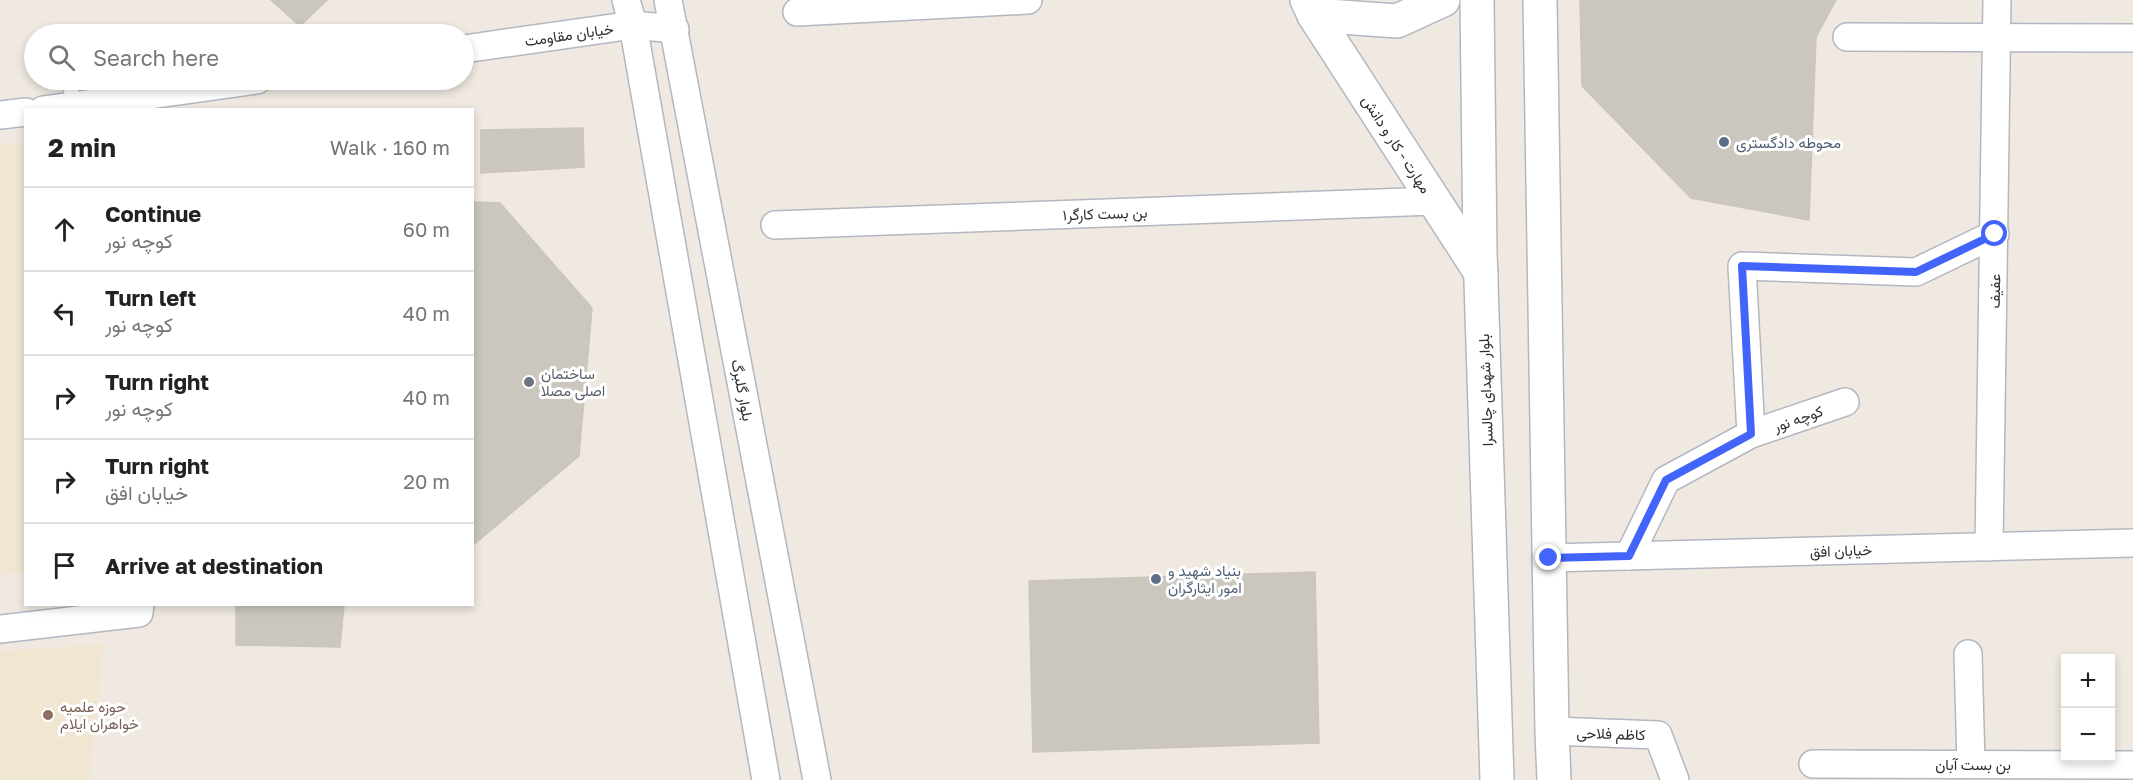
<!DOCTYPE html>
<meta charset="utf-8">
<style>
:root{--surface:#fff;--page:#f6f6f6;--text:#222;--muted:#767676;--line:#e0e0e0}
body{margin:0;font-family:"Golos Text",Vazirmatn,sans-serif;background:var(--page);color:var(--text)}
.controls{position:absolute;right:18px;bottom:18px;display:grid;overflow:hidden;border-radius:0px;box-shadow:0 3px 9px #0003}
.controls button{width:54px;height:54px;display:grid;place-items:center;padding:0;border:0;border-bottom:2px solid var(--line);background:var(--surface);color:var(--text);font:30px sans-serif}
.stop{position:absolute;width:18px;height:18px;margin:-14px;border:4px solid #4264fb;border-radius:50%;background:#fff}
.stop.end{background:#4264fb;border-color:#fff;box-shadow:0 2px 6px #0008}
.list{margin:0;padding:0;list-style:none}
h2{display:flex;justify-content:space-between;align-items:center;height:78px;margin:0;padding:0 24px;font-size:26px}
h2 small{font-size:20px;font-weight:400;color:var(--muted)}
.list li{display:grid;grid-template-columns:39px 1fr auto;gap:18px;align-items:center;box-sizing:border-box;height:84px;padding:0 24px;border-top:2px solid var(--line)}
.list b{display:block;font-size:22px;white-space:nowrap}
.list p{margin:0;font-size:20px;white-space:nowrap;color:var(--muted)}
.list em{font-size:20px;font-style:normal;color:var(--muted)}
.icon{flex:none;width:33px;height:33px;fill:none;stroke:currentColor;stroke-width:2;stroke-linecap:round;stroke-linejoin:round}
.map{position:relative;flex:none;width:2133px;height:780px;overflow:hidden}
.search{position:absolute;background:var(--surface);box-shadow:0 3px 9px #0003;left:24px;top:24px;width:450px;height:66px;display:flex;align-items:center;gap:15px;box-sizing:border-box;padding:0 21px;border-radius:33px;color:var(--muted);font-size:22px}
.panel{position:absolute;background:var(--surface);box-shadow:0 3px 9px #0003;left:24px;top:108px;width:450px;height:498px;border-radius:0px}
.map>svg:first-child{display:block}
.education{fill:#f0e6d1}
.building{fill:#cbc7bf;stroke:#cbc5ba;stroke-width:1.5}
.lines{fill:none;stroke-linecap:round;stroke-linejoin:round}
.service-casing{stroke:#b4b7c1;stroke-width:16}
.minor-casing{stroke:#b4b7c1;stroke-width:30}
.tertiary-casing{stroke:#b4b7c1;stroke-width:36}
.secondary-casing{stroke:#b4b7c1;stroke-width:36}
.service{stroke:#fff;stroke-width:14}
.minor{stroke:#fff;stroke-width:27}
.tertiary{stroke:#fff;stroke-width:33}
.secondary{stroke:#fff;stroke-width:33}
.route{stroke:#4264fb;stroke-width:8}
.service-dot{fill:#5c6f8a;stroke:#fff;stroke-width:2}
.worship-dot{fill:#6b7280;stroke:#fff;stroke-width:2}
.education-dot{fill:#8d6e63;stroke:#fff;stroke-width:2}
.labels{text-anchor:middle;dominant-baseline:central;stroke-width:6;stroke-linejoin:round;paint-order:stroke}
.street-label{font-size:15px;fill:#2e2e2e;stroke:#fff}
.service-label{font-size:15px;fill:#4e5e75;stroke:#fff;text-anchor:start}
.worship-label{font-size:15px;fill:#5b616d;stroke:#fff;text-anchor:start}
.education-label{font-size:15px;fill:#785e54;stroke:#fff;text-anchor:start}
</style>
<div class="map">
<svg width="2133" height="780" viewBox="0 0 2133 780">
<rect width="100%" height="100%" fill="#efe9e1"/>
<g class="education">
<path d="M25 143V572L0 575V146Z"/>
<path d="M104 644 89 780H0V651Z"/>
</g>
<g class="building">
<path d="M271 0H327L300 26Z"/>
<path d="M1580 0H1836L1816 37 1809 220 1691 198 1582 86Z"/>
<path d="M583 128 584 167 481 173V130Z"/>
<path d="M472 202 500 203 592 308 579 456 472 546Z"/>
<path d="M1315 572 1319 743 1033 752 1029 581Z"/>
<path d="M236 605H344L340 647 236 645Z"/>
</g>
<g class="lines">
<g class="service-casing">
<path id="service" d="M69 80 74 106"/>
</g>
<g class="minor-casing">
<g id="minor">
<path d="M626 0 633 25 766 780"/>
<path d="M668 0 817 780"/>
<path d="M797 12 1028 0"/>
<path d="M1847 37 2133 38"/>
<path d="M464 49 633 25 675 29"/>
<path d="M43 110 257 80"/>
<path d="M0 115 26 112"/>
<path d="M775 225 1434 201"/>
<path d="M1751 434 1742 266 1916 272 1995 234"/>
<path d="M1989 547 1997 0"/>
<path d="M1629 556 1666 480 1751 434 1845 402"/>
<path d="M1549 558 2133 543"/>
<path d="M0 629 139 613 140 604"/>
<path d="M1968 654 1971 764"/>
<path d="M1552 731 1658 735 1675 780"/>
<path d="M1813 764 2133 765"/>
</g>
</g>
<g class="tertiary-casing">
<g id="tertiary">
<path d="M1307 0 1314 15 1481 273"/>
<path d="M1314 15 1397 21 1443 0"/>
</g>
</g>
<g class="secondary-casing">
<g id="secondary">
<path d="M1477 0 1480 251 1497 780"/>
<path d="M1540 0 1552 731 1554 780"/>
</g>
</g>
<use href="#service" class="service"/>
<use href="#minor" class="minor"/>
<use href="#tertiary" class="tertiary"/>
<use href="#secondary" class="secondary"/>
</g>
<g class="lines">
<path class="route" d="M1549 558 1629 556 1666 480 1751 434 1742 266 1916 272 1995 234"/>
</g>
<g class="service-dot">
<circle cx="1724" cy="142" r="6"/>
<circle cx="1156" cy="579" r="6"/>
</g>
<circle class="worship-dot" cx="529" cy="382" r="6"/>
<circle class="education-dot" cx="48" cy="715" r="6"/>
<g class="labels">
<g class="street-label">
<text transform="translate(569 34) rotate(-8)">خیابان مقاومت</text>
<text transform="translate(1397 144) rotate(57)">مهارت - کار و دانش</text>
<text transform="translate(1105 213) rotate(-2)">بن بست کارگر۱</text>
<text transform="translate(1994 291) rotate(-89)">عفیف</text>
<text transform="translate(743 390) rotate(79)">بلوار گلبرگ</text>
<text transform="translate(1485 390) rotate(-92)">بلوار شهدای چالسرا</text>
<text transform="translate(1798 418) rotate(-19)">کوچه نور</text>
<text transform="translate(1841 550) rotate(-2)">خیابان افق</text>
<text transform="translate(1611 733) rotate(2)">کاظم فلاحی</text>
<text x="1973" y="764">بن بست آبان</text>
</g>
<g class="service-label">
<text x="1736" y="142">محوطه دادگستری</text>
<text x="1168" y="570">بنیاد شهید و<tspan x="1168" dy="17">امور ایثارگران</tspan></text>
</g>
<g class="worship-label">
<text x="541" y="373">ساختمان<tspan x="541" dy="17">اصلی مصلا</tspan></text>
</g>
<g class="education-label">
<text x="60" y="706">حوزه علمیه<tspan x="60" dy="17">خواهران ایلام</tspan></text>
</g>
</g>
</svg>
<div class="controls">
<button>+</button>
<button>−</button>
</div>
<div class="stop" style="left:1995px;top:234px"></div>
<div class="stop end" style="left:1549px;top:558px"></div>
<div class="search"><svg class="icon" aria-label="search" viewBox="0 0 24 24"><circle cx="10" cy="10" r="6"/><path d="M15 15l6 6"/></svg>Search here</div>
<section class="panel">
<h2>2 min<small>Walk · 160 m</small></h2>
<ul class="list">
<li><svg class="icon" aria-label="ahead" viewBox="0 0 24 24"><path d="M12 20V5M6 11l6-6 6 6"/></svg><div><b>Continue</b><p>کوچه نور</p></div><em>60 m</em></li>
<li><svg class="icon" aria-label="left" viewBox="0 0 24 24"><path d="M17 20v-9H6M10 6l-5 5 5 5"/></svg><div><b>Turn left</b><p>کوچه نور</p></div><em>40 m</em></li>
<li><svg class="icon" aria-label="right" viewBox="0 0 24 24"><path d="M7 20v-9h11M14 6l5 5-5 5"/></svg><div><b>Turn right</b><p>کوچه نور</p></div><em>40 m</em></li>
<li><svg class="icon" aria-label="right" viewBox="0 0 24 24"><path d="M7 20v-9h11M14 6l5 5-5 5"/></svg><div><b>Turn right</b><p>خیابان افق</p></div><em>20 m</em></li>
<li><svg class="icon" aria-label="arrive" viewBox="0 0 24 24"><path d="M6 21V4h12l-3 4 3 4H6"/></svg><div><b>Arrive at destination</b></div></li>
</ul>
</section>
</div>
